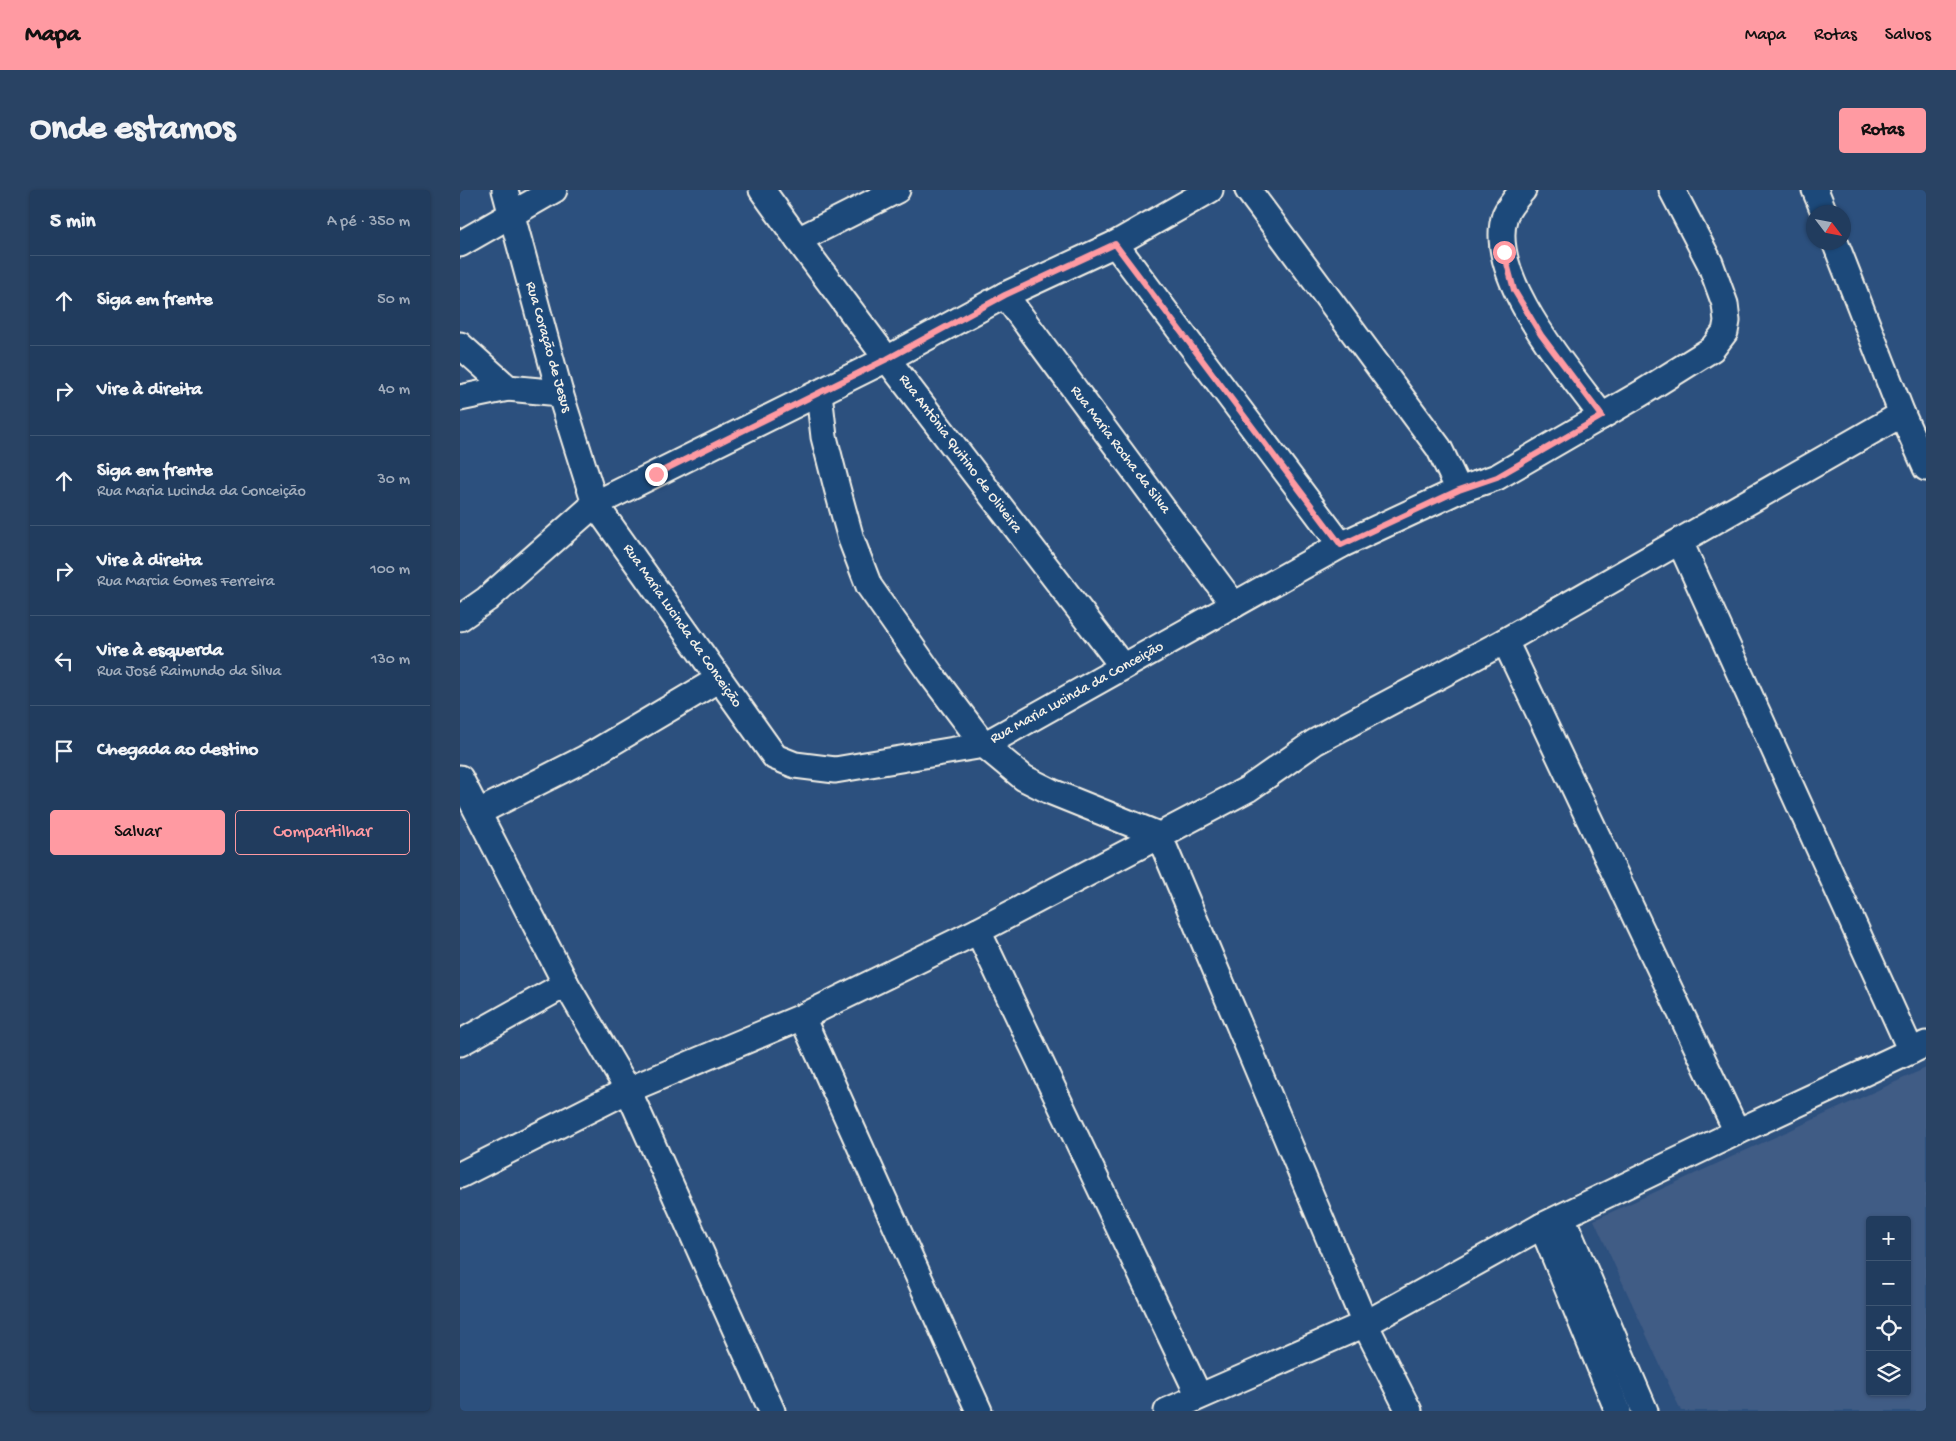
<!DOCTYPE html>
<html lang="pt">
<meta charset="utf-8">
<style>
:root{--surface:#213c5e;--page:#294364;--text:#f1f3f6;--muted:#a2adbc;--line:#3e5673;--accent:#ff9aa2}
body{margin:0;font-family:"Gochi Hand",sans-serif;background:var(--page);color:var(--text)}
.controls{position:absolute;right:15px;bottom:15px;display:grid;overflow:hidden;border-radius:5px;box-shadow:0 1px 4px #0004}
.controls button{width:45px;height:45px;display:grid;place-items:center;padding:0;border:0;border-bottom:1px solid var(--line);background:var(--surface);color:var(--text);font:25px sans-serif}
.compass{position:absolute;left:1346px;top:15px;width:45px;height:45px;border-radius:50%;background:var(--surface);box-shadow:0 1px 4px #0004;rotate:122deg}
.stop{position:absolute;width:15px;height:15px;margin:-11px;border:4px solid #ff9aa2;border-radius:50%;background:#fff}
.stop.end{background:#ff9aa2;border-color:#fff;box-shadow:0 1px 5px #0008}
.list{margin:0;padding:0;list-style:none}
h2{display:flex;justify-content:space-between;align-items:center;height:65px;margin:0;padding:0 20px;font-size:21px}
h2 small{font-size:16px;font-weight:400;color:var(--muted)}
.list li{display:grid;grid-template-columns:32px 1fr auto;gap:15px;align-items:center;box-sizing:border-box;height:90px;padding:0 20px;border-top:1px solid var(--line)}
.list b{display:block;font-size:19px;white-space:nowrap}
.list p{margin:0;font-size:16px;white-space:nowrap;color:var(--muted)}
.list em{font-size:16px;font-style:normal;color:var(--muted)}
.actions{display:flex;gap:10px;padding:15px 20px}
.actions a{flex:1;padding:11px 0;border:1px solid var(--accent);border-radius:5px;text-align:center;font-size:18px;color:var(--accent)}
.actions .main{background:var(--accent);color:#111}
.icon{flex:none;width:28px;height:28px;fill:none;stroke:currentColor;stroke-width:2;stroke-linecap:round;stroke-linejoin:round}
.map{position:relative;flex:none;width:1466px;height:1221px;overflow:hidden;border-radius:5px}
header{display:flex;align-items:center;gap:30px;box-sizing:border-box;height:70px;padding:0 25px;background:var(--accent);color:#111}
header strong{font-size:24px}
nav{display:flex;gap:28px;margin-inline-start:auto;font-size:18px}
.intro{display:flex;align-items:center;justify-content:space-between;box-sizing:border-box;height:120px;padding:0 30px}
h1{margin:0;font-size:35px}
.button{padding:12px 22px;border-radius:5px;background:var(--accent);color:#111;font-size:18px;font-weight:700}
main{display:flex;gap:30px;padding:0 30px}
aside{flex:1;background:var(--surface);border-radius:5px;box-shadow:0 1px 4px #0004}
.map>svg:first-child{display:block}
.built{fill:#405b85;fill-rule:evenodd}
.lines{fill:none;stroke-linecap:round;stroke-linejoin:round}
.minor-casing{stroke:#f4f1e8;stroke-width:29}
.minor{stroke:#1f4a7a;stroke-width:25}
.route{stroke:#ff9aa2;stroke-width:6}
.labels{text-anchor:middle;dominant-baseline:central;stroke-width:4;stroke-linejoin:round;paint-order:stroke}
.street-label{font-size:15px;fill:#f4f1e8;stroke:#1f4a7a}
</style>
<header>
<strong>Mapa</strong>
<nav><a>Mapa</a><a>Rotas</a><a>Salvos</a></nav>
</header>
<div class="intro"><h1>Onde estamos</h1><a class="button">Rotas</a></div>
<main>
<aside>
<h2>5 min<small>A pé · 350 m</small></h2>
<ul class="list">
<li><svg class="icon" aria-label="ahead" viewBox="0 0 24 24"><path d="M12 20V5M6 11l6-6 6 6"/></svg><div><b>Siga em frente</b></div><em>50 m</em></li>
<li><svg class="icon" aria-label="right" viewBox="0 0 24 24"><path d="M7 20v-9h11M14 6l5 5-5 5"/></svg><div><b>Vire à direita</b></div><em>40 m</em></li>
<li><svg class="icon" aria-label="ahead" viewBox="0 0 24 24"><path d="M12 20V5M6 11l6-6 6 6"/></svg><div><b>Siga em frente</b><p>Rua Maria Lucinda da Conceição</p></div><em>30 m</em></li>
<li><svg class="icon" aria-label="right" viewBox="0 0 24 24"><path d="M7 20v-9h11M14 6l5 5-5 5"/></svg><div><b>Vire à direita</b><p>Rua Marcia Gomes Ferreira</p></div><em>100 m</em></li>
<li><svg class="icon" aria-label="left" viewBox="0 0 24 24"><path d="M17 20v-9H6M10 6l-5 5 5 5"/></svg><div><b>Vire à esquerda</b><p>Rua José Raimundo da Silva</p></div><em>130 m</em></li>
<li><svg class="icon" aria-label="arrive" viewBox="0 0 24 24"><path d="M6 21V4h12l-3 4 3 4H6"/></svg><div><b>Chegada ao destino</b></div></li>
</ul>
<div class="actions"><a class="main">Salvar</a><a>Compartilhar</a></div>
</aside>
<div class="map">
<svg width="1466" height="1221" viewBox="0 0 1466 1221">
<rect width="100%" height="100%" fill="#2c507e"/>
<filter id="ink" filterUnits="userSpaceOnUse"><feTurbulence type="fractalNoise" baseFrequency=".02" numOctaves="2"/><feDisplacementMap in="SourceGraphic" scale="10" xChannelSelector="R" yChannelSelector="G"/><feConvolveMatrix kernelMatrix="1 2 1 2 8 2 1 2 1" color-interpolation-filters="sRGB"/></filter>
<g filter="url(#ink)">
<path class="built" d="M1466 878V1221H1221L1134 1030ZM1410 1030H1447V1202H1410Z"/>
<g class="lines">
<g class="minor-casing">
<g id="minor">
<path d="M45 0 100 203 135 314 315 567 335 575 375 580 524 555 881 355 999 300 979 258 788 0"/>
<path d="M302 0 338 50 427 169 663 477"/>
<path d="M1063 0C1057 7 1049 16 1045 25 1025 86 1108 180 1142 226"/>
<path d="M1355 0 1364 22"/>
<path d="M338 50 437 0"/>
<path d="M1375 52 1442 224 1466 278"/>
<path d="M0 54 94 0"/>
<path d="M655 54 881 355"/>
<path d="M545 105 774 415"/>
<path d="M0 155 48 198 100 203"/>
<path d="M359 203 364 247 377 298 391 349 409 396 470 483 524 555 564 588 592 602 699 645 905 1134 949 1221"/>
<path d="M0 208 48 198"/>
<path d="M999 300 1037 287 1180 204 1252 159 1265 142 1267 131 1265 114 1250 73 1212 0"/>
<path d="M1220 352 1451 861"/>
<path d="M0 428 27 409 135 314 427 169 545 105 655 54 750 0"/>
<path d="M1045 451 1277 942"/>
<path d="M0 588 106 794 168 900 312 1221"/>
<path d="M19 622 124 569 259 489"/>
<path d="M518 741 739 1206"/>
<path d="M342 827 519 1221"/>
<path d="M0 853 106 794"/>
<path d="M0 985 168 900 342 827 518 741 788 599 855 552 1045 451 1442 224"/>
<path d="M1102 1027 1185 1221"/>
<path d="M1082 1036 1158 1221"/>
<path d="M707 1221 905 1134 1082 1036 1277 942 1466 854"/>
</g>
</g>
<use href="#minor" class="minor"/>
</g>
</g>
<g class="lines" filter="url(#ink)">
<path class="route" d="M196 284 427 169 545 105 655 54 881 355 999 300 1037 287 1142 226 1081 145 1054 100 1044 62"/>
</g>
<g class="labels">
<g class="street-label">
<text transform="translate(88 157) rotate(74)">Rua Coração de Jesus</text>
<text transform="translate(660 260) rotate(53)">Rua Maria Rocha da Silva</text>
<text transform="translate(500 264) rotate(53)">Rua Antônia Quitino de Oliveira</text>
<text transform="translate(222 436) rotate(55)">Rua Maria Lucinda da Conceição</text>
<text transform="translate(617 503) rotate(-29)">Rua Maria Lucinda da Conceição</text>
</g>
</g>
</svg>
<div class="controls">
<button>+</button>
<button>−</button>
<button><svg class="icon" aria-label="locate" viewBox="0 0 24 24"><circle cx="12" cy="12" r="6"/><path d="M12 2v4M12 18v4M2 12h4M18 12h4"/></svg></button>
<button><svg class="icon" aria-label="layers" viewBox="0 0 24 24"><path d="M12 4l9 5-9 5-9-5zM3 14l9 5 9-5"/></svg></button>
</div>
<svg class="compass" viewBox="-18 -18 36 36"><path d="M0-13l5 13h-10z" fill="#e53935"/><path d="M0 13l5-13h-10z" fill="#a2adbc"/></svg>
<div class="stop" style="left:1044px;top:62px"></div>
<div class="stop end" style="left:196px;top:284px"></div>
</div>
</main>
